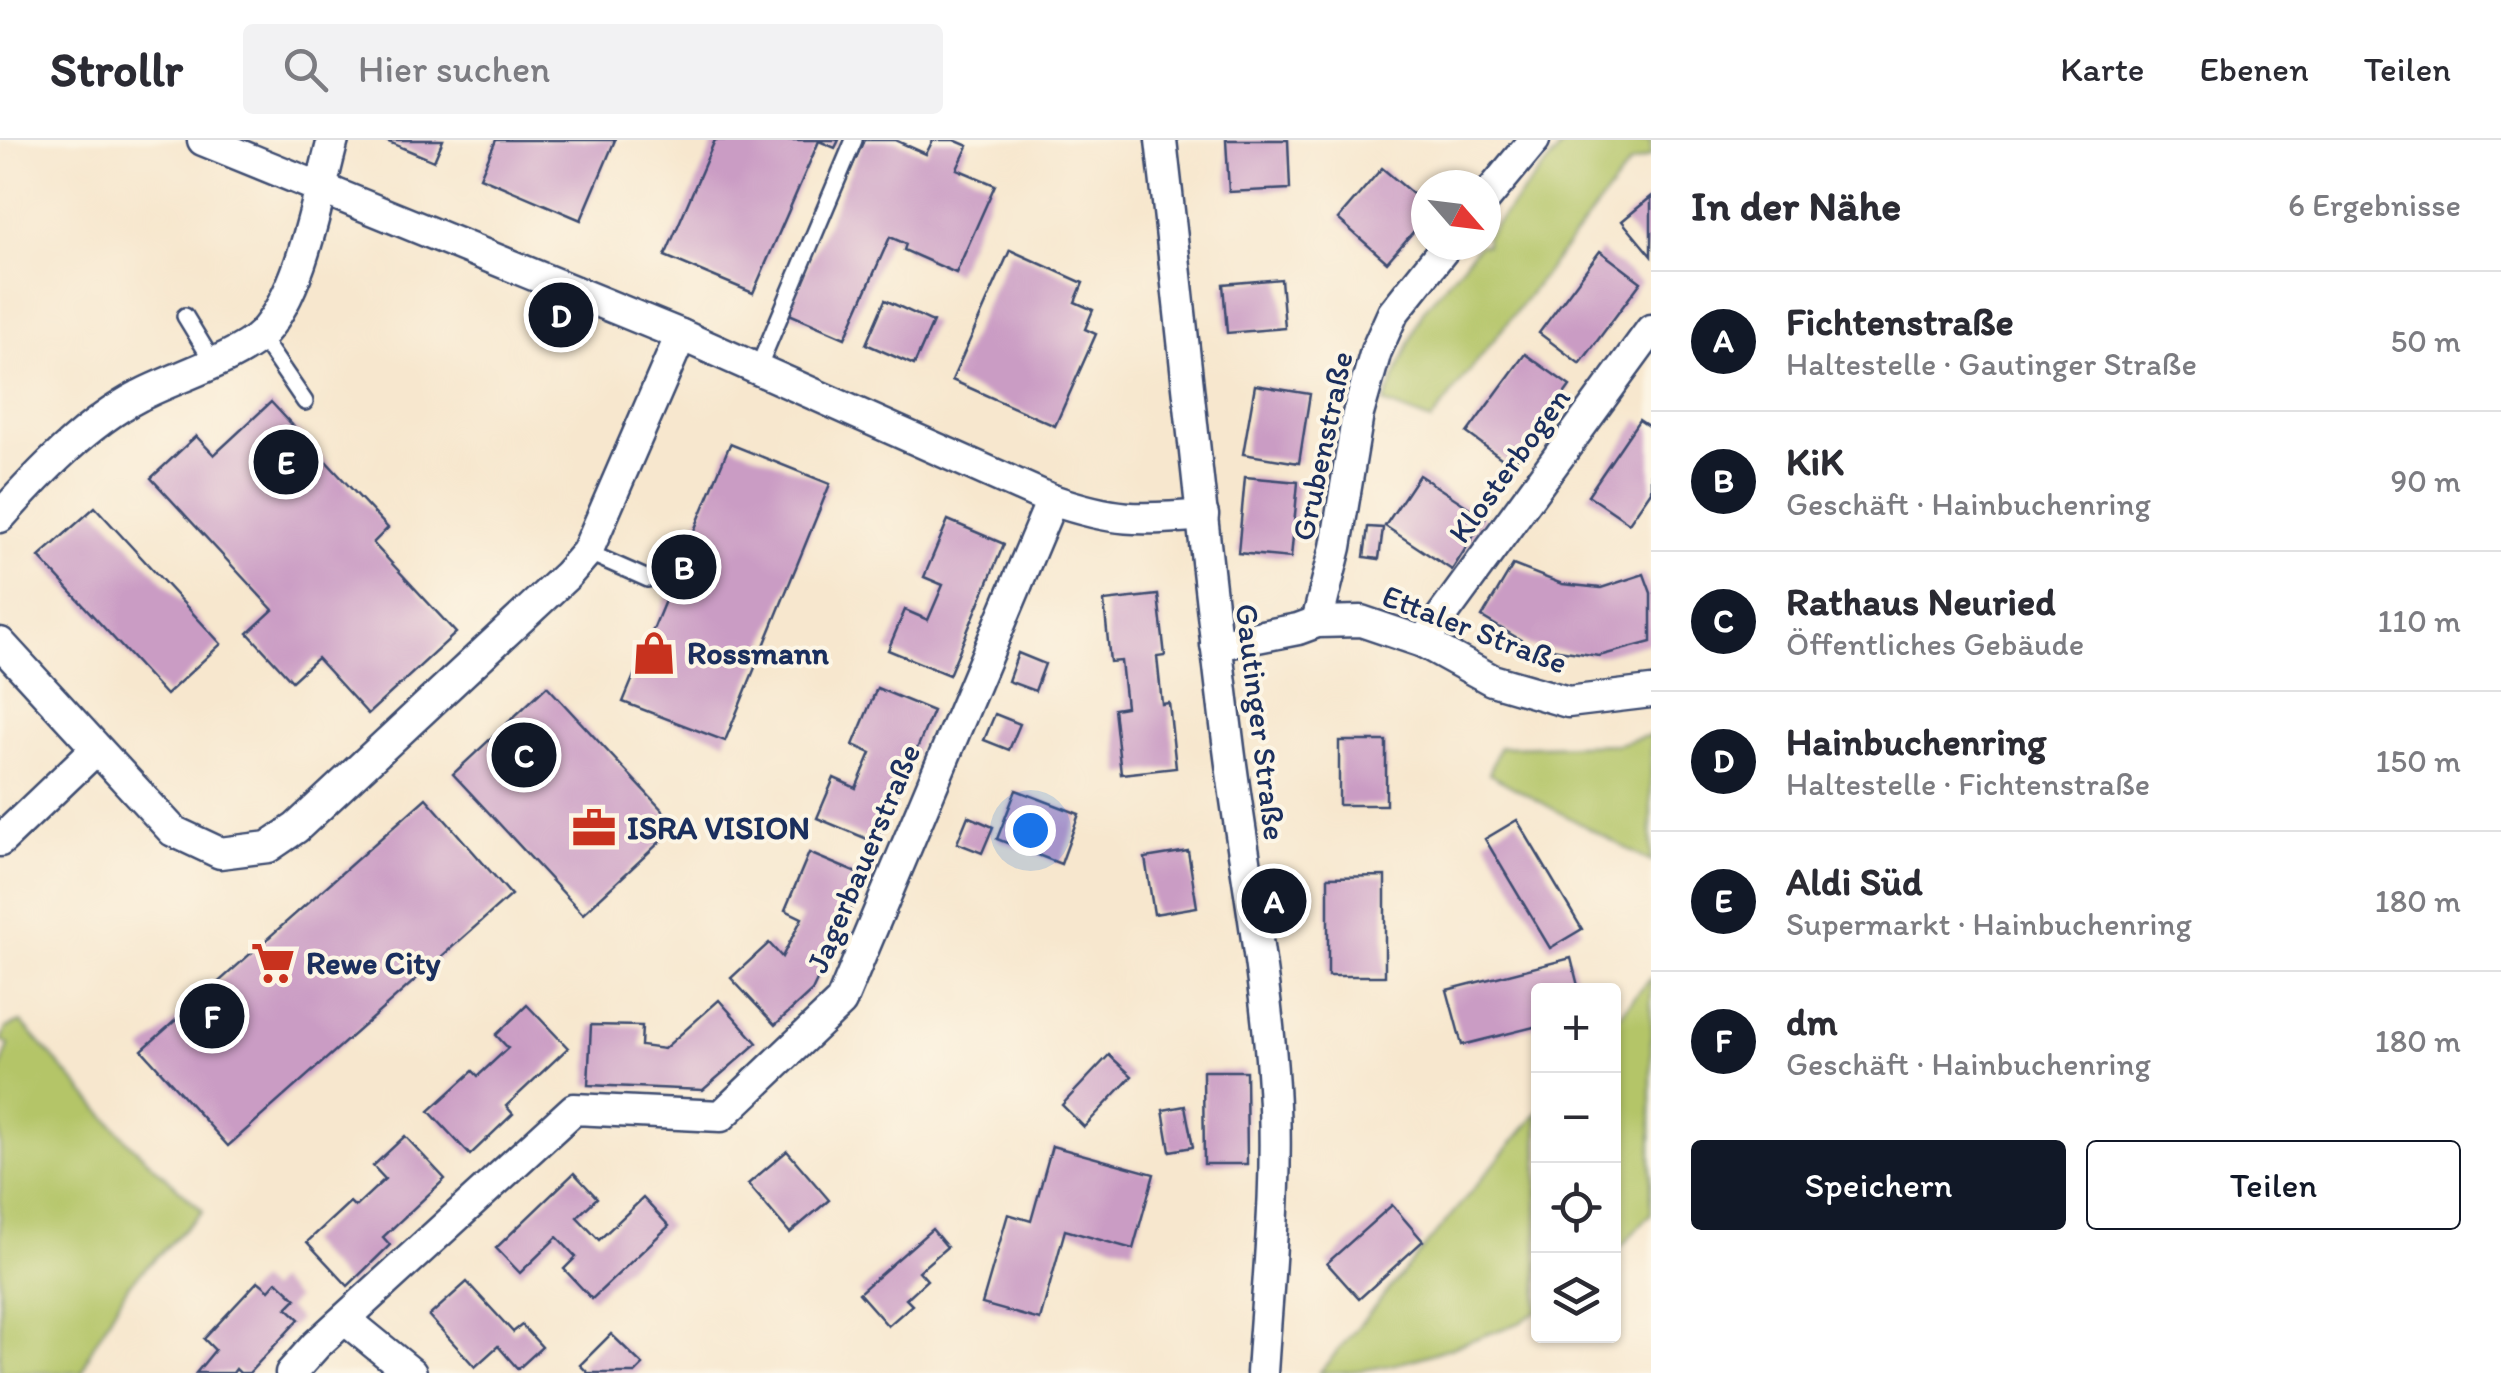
<!DOCTYPE html>
<html lang="de">
<meta charset="utf-8">
<style>
:root{--surface:#fff;--page:#f2f2f3;--text:#2b2b33;--muted:#7c7c81;--line:#e1e1e2;--accent:#111827}
body{margin:0;font-family:Itim,sans-serif;background:var(--page);color:var(--text)}
.controls{position:absolute;right:30px;bottom:30px;display:grid;overflow:hidden;border-radius:10px;box-shadow:0 2px 8px #0004}
.controls button{width:90px;height:90px;display:grid;place-items:center;padding:0;border:0;border-bottom:2px solid var(--line);background:var(--surface);color:var(--text);font:50px sans-serif}
.compass{position:absolute;left:1411px;top:30px;width:90px;height:90px;border-radius:50%;background:var(--surface);box-shadow:0 2px 8px #0004;rotate:118deg}
.you{position:absolute;left:1030px;top:690px;width:35px;height:35px;margin:-25px;border:8px solid #fff;border-radius:50%;background:#1a73e8;box-shadow:0 0 0 15px #1a73e833}
.badge{display:grid;place-items:center;width:65px;height:65px;border-radius:50%;background:var(--accent);color:#fff;font-size:32px;font-weight:700}
.pin{position:absolute;translate:-50% -50%;border:5px solid #fff;box-shadow:0 2px 10px #0006}
.list{margin:0;padding:0;list-style:none}
h2{display:flex;justify-content:space-between;align-items:center;height:130px;margin:0;padding:0 40px;font-size:42px}
h2 small{font-size:32px;font-weight:400;color:var(--muted)}
.list li{display:grid;grid-template-columns:65px 1fr auto;gap:30px;align-items:center;box-sizing:border-box;height:140px;padding:0 40px;border-top:2px solid var(--line)}
.list b{display:block;font-size:38px;white-space:nowrap}
.list p{margin:0;font-size:32px;white-space:nowrap;color:var(--muted)}
.list em{font-size:32px;font-style:normal;color:var(--muted)}
.actions{display:flex;gap:20px;padding:30px 40px}
.actions a{flex:1;padding:22px 0;border:2px solid var(--accent);border-radius:10px;text-align:center;font-size:35px;color:var(--accent)}
.actions .main{background:var(--accent);color:#fff}
.icon{flex:none;width:55px;height:55px;fill:none;stroke:currentColor;stroke-width:2;stroke-linecap:round;stroke-linejoin:round}
.map{position:relative;flex:none;width:1651px;height:1233px;overflow:hidden}
header{display:flex;align-items:center;gap:60px;box-sizing:border-box;height:140px;padding:0 50px;background:var(--surface);border-bottom:2px solid var(--line)}
header strong{font-size:48px}
nav{display:flex;gap:55px;margin-inline-start:auto;font-size:35px}
.search{width:700px;height:90px;background:var(--page);display:flex;align-items:center;gap:25px;box-sizing:border-box;padding:0 35px;border-radius:10px;color:var(--muted);font-size:38px}
main{display:flex}
aside{flex:1;background:var(--surface)}
.map>svg:first-child{display:block}
.green{fill:#b4c568;stroke:#687a63;stroke-width:2.5}
.building{fill:#ca9cc4}
.lines{fill:none;stroke-linecap:round;stroke-linejoin:round}
.service-casing{stroke:#3c4b6f;stroke-width:20}
.minor-casing{stroke:#3c4b6f;stroke-width:35}
.service{stroke:#fff;stroke-width:15}
.minor{stroke:#fff;stroke-width:30}
.labels{text-anchor:middle;dominant-baseline:central;stroke-width:8;stroke-linejoin:round;paint-order:stroke}
.street-label{font-size:32px;fill:#1b2f5e;stroke:#fcf5e5}
.poi-label{font-size:32px;font-weight:bold;fill:#1b2f5e;stroke:#fcf5e5;text-anchor:start}
</style>
<header>
<strong>Strollr</strong>
<div class="search"><svg class="icon" aria-label="search" viewBox="0 0 24 24"><circle cx="10" cy="10" r="6"/><path d="M15 15l6 6"/></svg>Hier suchen</div>
<nav><a>Karte</a><a>Ebenen</a><a>Teilen</a></nav>
</header>
<main>
<div class="map">
<svg width="1651" height="1233" viewBox="0 0 1651 1233">
<rect width="100%" height="100%" fill="#fcf5e5"/>
<filter id="ink" filterUnits="userSpaceOnUse"><feTurbulence type="fractalNoise" baseFrequency=".01" numOctaves="2"/><feDisplacementMap in="SourceGraphic" scale="20" xChannelSelector="R" yChannelSelector="G"/><feConvolveMatrix kernelMatrix="1 2 1 2 8 2 1 2 1" color-interpolation-filters="sRGB"/></filter>
<filter id="wash" filterUnits="userSpaceOnUse"><feTurbulence type="fractalNoise" baseFrequency=".0048" numOctaves="4" result="noise"/><feDisplacementMap in="SourceGraphic" scale="40" xChannelSelector="R" yChannelSelector="G"/><feGaussianBlur stdDeviation="2.25" result="paint"/><feColorMatrix in="noise" values="0 0 0 0 0 0 0 0 0 0 0 0 0 0 0 0 0 1.4 0 .05"/><feComposite in="paint" operator="in"/></filter>
<g filter="url(#wash)">
<rect width="100%" height="100%" fill="#f7e7ce"/>
<g class="green">
<path d="M1567 0H1651V16L1630 24 1431 281 1384 263 1423 171 1479 105H1486V96Z"/>
<path d="M1651 595V722L1489 634 1499 607 1618 604Z"/>
<path d="M1651 838V1073L1614 1115V882Z"/>
<path d="M21 882 132 1006 203 1071 129 1144 90 1212 82 1233H0V930L9 905 1 900 6 888Z"/>
<path d="M1538 972V1170L1521 1182C1450 1207 1396 1233 1319 1233Z"/>
</g>
<g id="blocks">
<g class="building">
<path d="M384 0H443L434 21Z"/>
<path d="M496 0H615L581 80 480 37Z"/>
<path d="M715 0H839L835 8 819 1 753 153 665 116Z"/>
<path d="M864 0H895L926 14 933 0H954L968 6 957 29 995 45 956 133 904 110 906 104 890 97 845 198 787 173Z"/>
<path d="M1226 0H1288L1290 49 1229 52Z"/>
<path d="M1382 28 1426 65V77L1387 122 1338 79Z"/>
<path d="M1651 57V116L1622 81Z"/>
<path d="M1010 110 1083 143 1075 162 1093 170 1085 189 1096 194 1055 286 952 240Z"/>
<path d="M1600 111 1641 142 1580 224 1539 193Z"/>
<path d="M1281 139 1285 188 1227 193 1223 144Z"/>
<path d="M885 160 933 182 914 225 866 204Z"/>
<path d="M1525 214 1570 246 1512 326 1467 293Z"/>
<path d="M1255 245 1310 254 1299 323 1243 314Z"/>
<path d="M271 262 388 388 373 403 456 493 368 574 317 518 292 541 248 493 273 470 151 338 196 296 214 315Z"/>
<path d="M1639 280 1651 288V351L1629 383 1588 355Z"/>
<path d="M730 304 830 344 725 601 623 562Z"/>
<path d="M1419 335 1485 378 1452 430 1385 386Z"/>
<path d="M1245 337 1298 342 1291 418 1238 413Z"/>
<path d="M95 367 221 504 166 555 39 417Z"/>
<path d="M948 380 1004 404 949 535 888 510 905 470 928 480 943 445 924 437Z"/>
<path d="M1368 387 1383 388 1379 419 1364 417Z"/>
<path d="M1513 425 1562 444 1601 448 1644 434 1651 453V502L1599 516 1531 506 1482 477Z"/>
<path d="M1158 455 1165 516 1157 517 1162 564 1169 563 1176 628 1121 634 1114 569 1126 567 1121 521 1110 522 1104 461Z"/>
<path d="M1018 513 1045 524 1035 551 1008 541Z"/>
<path d="M547 546 677 686 583 774 453 634Z"/>
<path d="M877 548 933 571 877 703 817 678 834 638 856 648 871 613 853 605Z"/>
<path d="M995 574 1020 584 1009 610 984 600Z"/>
<rect x="1339" y="601" width="47" height="64"/>
<path d="M1016 650 1079 674 1061 724 997 699Z"/>
<path d="M426 658 511 755 228 1006 142 910Z"/>
<path d="M968 676 993 687 982 713 957 703Z"/>
<path d="M1517 680 1582 789 1550 808 1485 699Z"/>
<path d="M1188 711 1197 767 1154 774 1145 718Z"/>
<path d="M809 713 866 737 812 851 775 885 731 838 769 803 782 817 802 778 785 770Z"/>
<path d="M1385 736V836H1328V737Z"/>
<path d="M1571 818 1579 850 1538 851V886L1462 905 1447 850Z"/>
<path d="M719 860 757 903 703 950 588 945 591 885 642 886 641 906 664 909Z"/>
<path d="M527 865 568 908 506 966 513 974 470 1015 429 971 473 931 478 936 508 908 496 895Z"/>
<path d="M1109 915 1132 936 1084 987 1062 965Z"/>
<path d="M1203 931H1246L1247 1024H1204Z"/>
<path d="M1185 966 1193 1007 1170 1011 1163 970Z"/>
<path d="M405 996 445 1039 383 1097 390 1105 348 1146 307 1102 350 1062 355 1067 385 1039 373 1026Z"/>
<path d="M1052 1006 1154 1034 1133 1109 1065 1090 1040 1180 982 1164 1008 1074 1031 1081Z"/>
<path d="M787 1011 829 1060 790 1093 748 1044Z"/>
<path d="M574 1033 597 1058 577 1077 599 1100 643 1058 669 1086 592 1159 564 1129 576 1117 557 1097 520 1133 496 1108Z"/>
<path d="M1392 1065 1423 1101 1359 1159 1327 1123Z"/>
<path d="M932 1089 947 1107 919 1131 927 1140 906 1159 912 1165 888 1186 859 1153Z"/>
<path d="M258 1141 269 1150 277 1141 296 1159 287 1168 299 1179 249 1233H240L236 1229 233 1233H196L215 1210 204 1199Z"/>
<path d="M467 1142 513 1192 522 1185 542 1207 518 1229 498 1206 475 1227 429 1176Z"/>
<path d="M611 1194 643 1225 635 1233H588L580 1225Z"/>
</g>
</g>
</g>
<g filter="url(#ink)">
<use href="#blocks" fill-opacity="0" stroke="#3c4b6f" stroke-width="2.5"/>
<g class="lines">
<g class="service-casing">
<g id="service">
<path d="M185 176 213 222"/>
<path d="M260 196 305 262"/>
<path d="M758 228 854 0"/>
<path d="M587 412 648 439"/>
</g>
</g>
<g class="minor-casing">
<g id="minor">
<path d="M203 0 681 195 1052 360C1114 381 1138 381 1203 375"/>
<path d="M1161 0C1184 200 1203 401 1228 601 1242 716 1266 830 1273 946 1279 1041 1268 1138 1262 1233"/>
<path d="M1486 58 1534 0"/>
<path d="M0 377C39 333 87 283 139 256 170 239 239 218 262 194 303 149 317 58 333 0"/>
<path d="M1317 482 1336 407 1358 274 1376 211 1393 173 1447 105"/>
<path d="M1423 502 1651 190"/>
<path d="M0 503 173 691 220 713 268 707 296 688 567 435 587 412 681 195"/>
<path d="M1216 505 1298 489 1317 482 1361 481 1423 502 1492 540 1568 562 1651 552"/>
<path d="M0 701 95 610"/>
<path d="M346 1180 411 1233"/>
<path d="M291 1233 316 1205 574 969 721 976 841 862 1052 360"/>
</g>
</g>
<use href="#service" class="service"/>
<use href="#minor" class="minor"/>
</g>
</g>
<defs>
<g id="shop-bare" transform="scale(3.45)"><path d="M-5-2.5h2.3a2.7 3.5 0 0 1 5.4 0H5L5.5 6h-11ZM-1.5-2.5h3a1.5 2.3 0 0 0-3 0Z" fill="#c8321e" stroke="#fcf5e5" stroke-width="2.5" paint-order="stroke"/></g>
<g id="office-bare" transform="scale(3.45)"><path d="M-6-3h4V-5.5h4V-3h4V5H-6ZM-1-4.5V-3h2v-1.5ZM-6 0V1H6V0Z" fill="#c8321e" stroke="#fcf5e5" stroke-width="2.5" paint-order="stroke"/></g>
<g id="supermarket-bare" transform="scale(3.45)"><path d="M-6-5.5h2.5l.6 2H6L4.5 2H-2.5L-4.4-4H-6ZM-1.5 3.2a1.3 1.3 0 1 0 .1 0ZM3 3.2a1.3 1.3 0 1 0 .1 0Z" fill="#c8321e" stroke="#fcf5e5" stroke-width="2.5" paint-order="stroke"/></g>
</defs>
<g fill-rule="evenodd">
<use href="#shop-bare" x="654" y="513"/>
<use href="#office-bare" x="594" y="688"/>
<use href="#supermarket-bare" x="273" y="823"/>
</g>
<g class="labels">
<g class="street-label">
<text transform="translate(1322 306) rotate(-78)">Grubenstraße</text>
<text transform="translate(1509 325) rotate(-54)">Klosterbogen</text>
<text transform="translate(1475 489) rotate(21)">Ettaler Straße</text>
<text transform="translate(1261 582) rotate(83)">Gautinger Straße</text>
<text transform="translate(863 718) rotate(-67)">Jagerbauerstraße</text>
</g>
<g class="poi-label">
<text x="687" y="513">Rossmann</text>
<text x="627" y="688">ISRA VISION</text>
<text x="306" y="823">Rewe City</text>
</g>
</g>
</svg>
<div class="controls">
<button>+</button>
<button>−</button>
<button><svg class="icon" aria-label="locate" viewBox="0 0 24 24"><circle cx="12" cy="12" r="6"/><path d="M12 2v4M12 18v4M2 12h4M18 12h4"/></svg></button>
<button><svg class="icon" aria-label="layers" viewBox="0 0 24 24"><path d="M12 4l9 5-9 5-9-5zM3 14l9 5 9-5"/></svg></button>
</div>
<svg class="compass" viewBox="-18 -18 36 36"><path d="M0-13l5 13h-10z" fill="#e53935"/><path d="M0 13l5-13h-10z" fill="#7c7c81"/></svg>
<div class="you"></div>
<div class="pin badge" style="left:1274px;top:761px">A</div>
<div class="pin badge" style="left:684px;top:427px">B</div>
<div class="pin badge" style="left:524px;top:615px">C</div>
<div class="pin badge" style="left:561px;top:175px">D</div>
<div class="pin badge" style="left:286px;top:322px">E</div>
<div class="pin badge" style="left:212px;top:876px">F</div>
</div>
<aside>
<h2>In der Nähe<small>6 Ergebnisse</small></h2>
<ul class="list">
<li><span class="badge">A</span><div><b>Fichtenstraße</b><p>Haltestelle · Gautinger Straße</p></div><em>50 m</em></li>
<li><span class="badge">B</span><div><b>KiK</b><p>Geschäft · Hainbuchenring</p></div><em>90 m</em></li>
<li><span class="badge">C</span><div><b>Rathaus Neuried</b><p>Öffentliches Gebäude</p></div><em>110 m</em></li>
<li><span class="badge">D</span><div><b>Hainbuchenring</b><p>Haltestelle · Fichtenstraße</p></div><em>150 m</em></li>
<li><span class="badge">E</span><div><b>Aldi Süd</b><p>Supermarkt · Hainbuchenring</p></div><em>180 m</em></li>
<li><span class="badge">F</span><div><b>dm</b><p>Geschäft · Hainbuchenring</p></div><em>180 m</em></li>
</ul>
<div class="actions"><a class="main">Speichern</a><a>Teilen</a></div>
</aside>
</main>
